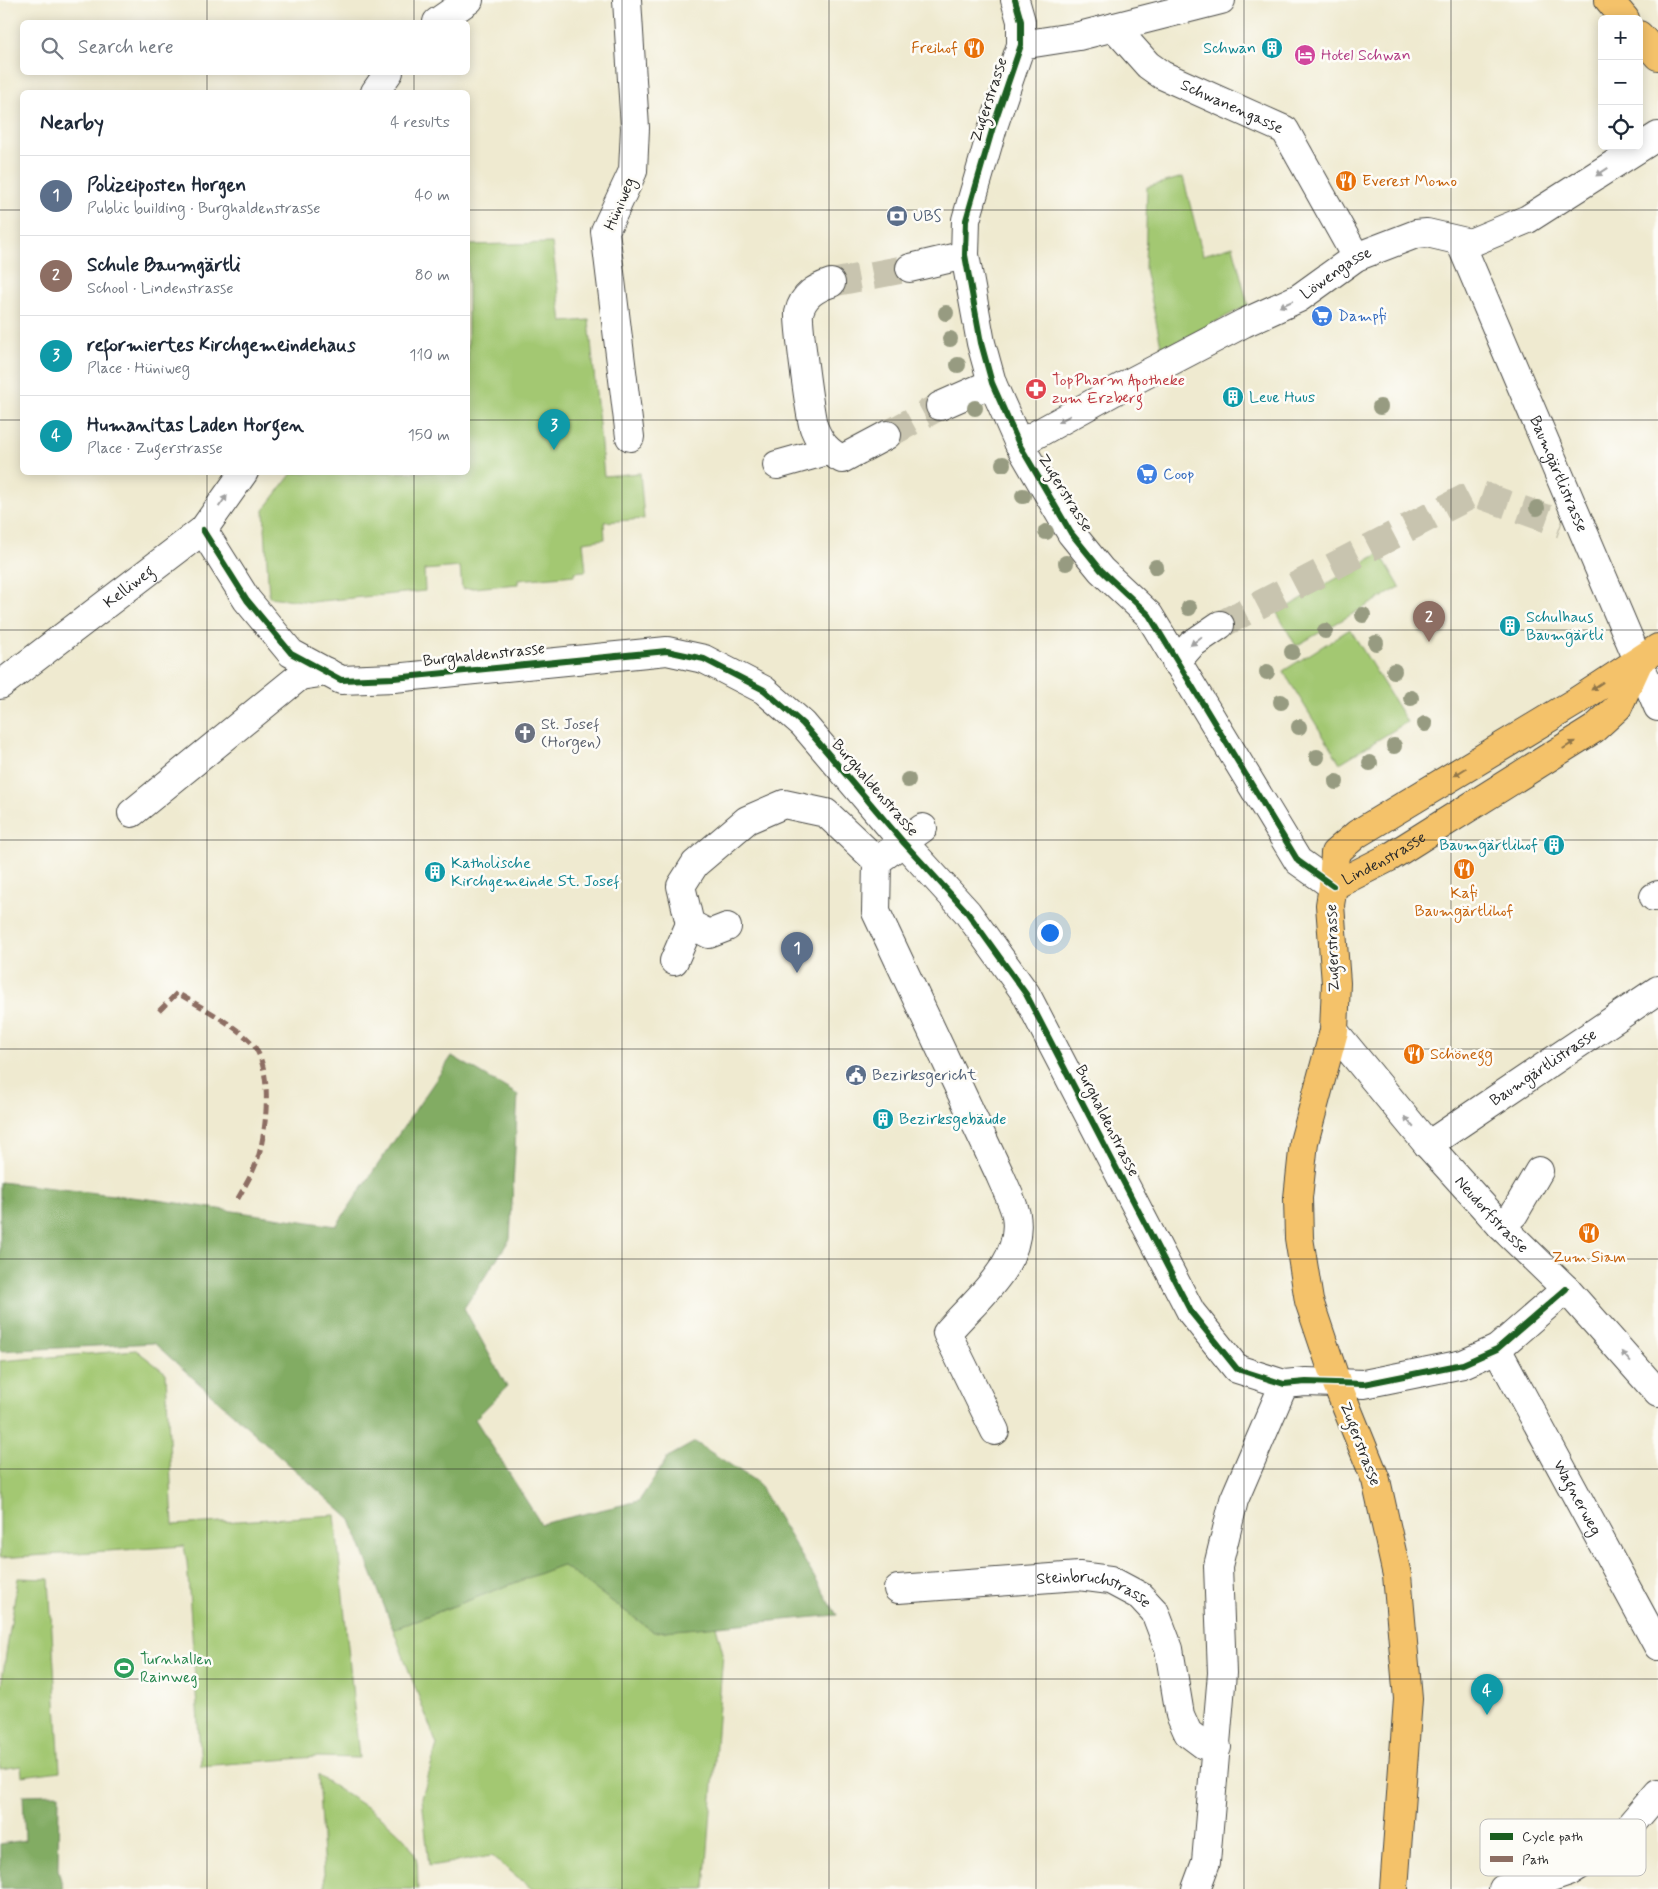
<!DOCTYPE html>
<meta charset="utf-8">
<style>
:root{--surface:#fff;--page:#f6f6f7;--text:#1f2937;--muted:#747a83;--line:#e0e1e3;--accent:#2563eb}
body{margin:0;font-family:Mynerve,sans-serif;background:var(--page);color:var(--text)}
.controls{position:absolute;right:15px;top:15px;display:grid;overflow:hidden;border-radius:8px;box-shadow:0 2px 12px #0003}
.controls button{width:45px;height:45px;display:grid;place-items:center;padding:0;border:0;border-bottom:1px solid var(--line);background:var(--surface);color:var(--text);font:25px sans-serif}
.you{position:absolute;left:1049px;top:932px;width:18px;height:18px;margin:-12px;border:4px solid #fff;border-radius:50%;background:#1a73e8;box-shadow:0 0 0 8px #1a73e833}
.badge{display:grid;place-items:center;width:32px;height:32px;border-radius:50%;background:var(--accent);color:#fff;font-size:16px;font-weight:700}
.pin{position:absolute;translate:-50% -41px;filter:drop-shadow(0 1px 2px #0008)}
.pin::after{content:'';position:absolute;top:26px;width:18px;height:15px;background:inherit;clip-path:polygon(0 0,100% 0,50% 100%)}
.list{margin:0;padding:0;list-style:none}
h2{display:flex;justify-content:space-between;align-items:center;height:65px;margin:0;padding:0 20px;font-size:21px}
h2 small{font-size:16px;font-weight:400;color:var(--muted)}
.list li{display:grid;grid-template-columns:32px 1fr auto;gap:15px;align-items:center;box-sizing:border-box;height:80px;padding:0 20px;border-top:1px solid var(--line)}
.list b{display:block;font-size:19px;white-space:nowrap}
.list p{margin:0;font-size:16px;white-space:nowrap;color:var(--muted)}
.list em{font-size:16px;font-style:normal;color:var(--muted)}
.icon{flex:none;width:28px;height:28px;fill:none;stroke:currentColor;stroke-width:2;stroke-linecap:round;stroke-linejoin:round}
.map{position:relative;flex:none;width:1658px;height:1889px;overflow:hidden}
.search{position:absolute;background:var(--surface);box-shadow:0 2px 12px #0003;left:20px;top:20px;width:450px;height:55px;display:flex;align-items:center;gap:12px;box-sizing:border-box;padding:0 18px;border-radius:8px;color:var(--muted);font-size:19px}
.panel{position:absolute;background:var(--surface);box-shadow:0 2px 12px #0003;left:20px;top:90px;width:450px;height:385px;border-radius:8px}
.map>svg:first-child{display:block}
.green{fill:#a3c872;stroke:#677a4e}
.forest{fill:#82ac64;stroke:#566c48}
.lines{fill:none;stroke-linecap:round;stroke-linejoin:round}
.minor-tunnel{stroke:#c8c4af;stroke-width:28;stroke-dasharray:28 14;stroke-linecap:butt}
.minor-casing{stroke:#484844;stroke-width:30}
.major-casing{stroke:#484844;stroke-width:30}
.minor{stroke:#fff;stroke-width:28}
.major{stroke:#f4c26a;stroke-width:28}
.quiet{stroke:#8d6e63;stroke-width:5;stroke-dasharray:10 5;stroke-linecap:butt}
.cycleway-casing{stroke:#fdfcf7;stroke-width:9}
.cycleway{stroke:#1b5e20;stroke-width:6}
.tree{fill:#979b81}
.oneway{fill:#a0a0a0}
.oneway2{fill:#90764a}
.grid{fill:none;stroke:#2b2b2b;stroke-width:1;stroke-opacity:0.55}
.labels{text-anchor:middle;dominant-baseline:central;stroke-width:5;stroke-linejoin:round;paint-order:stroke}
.food-label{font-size:16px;fill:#c56008;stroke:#fdfcf7;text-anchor:start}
.culture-label{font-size:16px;fill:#0d838f;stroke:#fdfcf7;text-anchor:start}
.hotel-label{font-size:16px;fill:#b23c85;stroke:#fdfcf7;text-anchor:start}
.street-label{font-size:16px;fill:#2b2b2b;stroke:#fdfcf7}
.service-label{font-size:16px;fill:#4e5e75;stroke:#fdfcf7;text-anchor:start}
.shop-label{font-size:16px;fill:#366cbe;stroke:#fdfcf7;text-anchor:start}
.health-label{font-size:16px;fill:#be3a42;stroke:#fdfcf7;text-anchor:start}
.worship-label{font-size:16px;fill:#5b616d;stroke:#fdfcf7;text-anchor:start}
.leisure-label{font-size:16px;fill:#27864d;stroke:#fdfcf7;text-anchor:start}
.key{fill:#fdfcf7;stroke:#bebdba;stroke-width:1}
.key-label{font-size:14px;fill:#2b2b2b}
</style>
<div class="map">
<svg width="1658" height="1889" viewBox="0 0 1658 1889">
<rect width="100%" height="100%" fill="#fdfcf7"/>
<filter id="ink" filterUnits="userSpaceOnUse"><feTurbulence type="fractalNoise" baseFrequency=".02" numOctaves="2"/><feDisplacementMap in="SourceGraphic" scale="10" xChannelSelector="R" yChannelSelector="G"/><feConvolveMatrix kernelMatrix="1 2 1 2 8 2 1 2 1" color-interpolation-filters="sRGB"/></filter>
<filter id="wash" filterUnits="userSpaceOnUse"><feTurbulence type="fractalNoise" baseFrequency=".0096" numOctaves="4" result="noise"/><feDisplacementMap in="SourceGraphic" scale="20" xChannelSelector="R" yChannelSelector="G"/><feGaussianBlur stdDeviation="1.12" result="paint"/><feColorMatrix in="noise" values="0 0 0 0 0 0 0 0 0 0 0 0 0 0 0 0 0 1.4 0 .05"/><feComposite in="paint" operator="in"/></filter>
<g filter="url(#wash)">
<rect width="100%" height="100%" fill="#efead0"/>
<g class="green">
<path d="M1183 177 1203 255 1233 246 1248 305 1162 350 1145 269 1147 187Z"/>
<path d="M552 243 562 322 589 320 604 476 640 473 644 519 604 522 605 539 583 542 586 571 575 572V575L518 580V584L462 589 460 567 424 570 425 591 311 602 269 597 264 510 292 473 468 472V245Z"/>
<path d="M1380 553 1400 587 1296 646 1277 613Z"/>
<path d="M1350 629 1407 722 1340 763 1283 671Z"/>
<path d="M136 1350 166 1373 173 1525 335 1515 359 1758 316 1757 201 1766 187 1562 184 1546 0 1558V1361Z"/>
<path d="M562 1565 654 1632 716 1626 723 1653 705 1889H532L492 1856 429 1866 422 1798 437 1745 393 1629Z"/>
<path d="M18 1578 49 1579 60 1771 22 1776 21 1766 0 1769V1692Z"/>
<path d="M318 1775C345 1796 402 1823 415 1855 419 1864 417 1879 418 1889H325Z"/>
</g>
<g class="forest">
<path d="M452 1056 518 1095 510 1239 464 1308 507 1387 475 1419 541 1524 639 1501 668 1457 695 1442 757 1482 837 1615 654 1632 562 1565 393 1629 351 1520 154 1343 0 1351V1182L157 1200 336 1226Z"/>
<path d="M59 1794 58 1869 63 1889H0V1844L25 1840 23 1795Z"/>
</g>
</g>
<g filter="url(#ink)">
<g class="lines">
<g class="minor-tunnel">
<path d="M831 283 910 268"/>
<path d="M887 435 940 406"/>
<path d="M1220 625 1475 493 1562 524"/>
</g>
<g class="minor-casing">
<g id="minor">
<path d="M627 0 635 128 633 171 605 231 630 437"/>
<path d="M1015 0 1021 21V45L993 127 966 220 965 255 981 343 992 383 1019 444 1071 533 1101 570 1149 615 1298 861 1333 886"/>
<path d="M437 22 469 0"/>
<path id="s1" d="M1114 27 1148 65 1162 75 1285 130 1356 257"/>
<path d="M1021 45 1079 36 1221 0"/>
<path d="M375 92 389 72"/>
<path id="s2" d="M1460 242 1658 707"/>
<path d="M910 268 965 255"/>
<path d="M831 283C816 288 803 295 799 313 798 323 810 418 814 428 820 443 828 452 842 459L887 435"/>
<path d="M940 406 992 383"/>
<path id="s3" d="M1019 444 1131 382 1244 323 1299 298 1356 257 1416 234 1427 233 1470 243 1528 219 1658 136"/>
<path d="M777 465 827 451"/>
<path d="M203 530 247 600 291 653 341 680 394 678 667 651 704 659 764 690 803 724 904 843 967 912 1026 994 1191 1312 1237 1369 1284 1384 1306 1382 1364 1384 1463 1364 1497 1349 1566 1289"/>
<path d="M1176 662 1192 644 1220 625"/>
<path id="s4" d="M0 685 203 530 244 472"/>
<path d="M132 813 300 676 327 672"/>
<path d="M877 861 876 912 1000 1175C1005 1187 1013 1202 1016 1215 1024 1265 975 1299 947 1333L995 1431"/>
<path d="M1654 897 1658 895"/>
<path d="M727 927 709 934 690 924 681 886 695 864 747 820 784 804 826 813 877 861 923 828"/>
<path d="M674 961 690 924"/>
<path id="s5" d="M1334 1031 1428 1145 1501 1226 1566 1289 1658 1393"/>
<path id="s6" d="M1428 1145 1658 990"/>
<path d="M1501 1226 1514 1214 1539 1171"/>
<path id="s7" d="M1497 1349 1658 1646"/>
<path id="s8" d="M898 1589 1079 1576 1110 1580 1140 1596 1155 1612 1169 1649 1180 1715 1188 1733 1204 1745 1217 1747"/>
<path d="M1196 1889 1206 1862 1222 1673 1218 1566 1234 1500 1284 1384"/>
<path d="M1503 1889 1534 1884 1569 1872 1615 1843 1658 1793"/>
</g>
</g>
<g class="major-casing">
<g id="major">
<path d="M1609 0 1625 19"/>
<path d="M1639 35 1658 56"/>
<path id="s9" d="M1333 886 1390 857 1594 729 1618 707 1639 661"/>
<path d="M1394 1889 1408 1699 1397 1575 1376 1480 1337 1384 1309 1301 1299 1238 1298 1198 1304 1142 1334 1031 1336 983 1330 905 1333 886 1335 853 1357 834 1577 701 1658 648"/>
</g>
</g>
<use href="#minor" class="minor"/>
<use href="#major" class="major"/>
<path class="quiet" d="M159 1011 177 993C201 1007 232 1023 251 1042 274 1067 267 1131 257 1161 252 1175 243 1189 236 1202"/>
<g class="cycleway-casing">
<g id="cycleway">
<path d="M1015 0 1021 21V45L993 127 966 220 965 255 981 343 992 383 1019 444 1071 533 1101 570 1149 615 1298 861 1333 886"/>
<path d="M203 530 247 600 291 653 341 680 394 678 667 651 704 659 764 690 803 724 904 843 967 912 1026 994 1191 1312 1237 1369 1284 1384 1306 1382 1364 1384 1463 1364 1497 1349 1566 1289"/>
</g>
</g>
<use href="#cycleway" class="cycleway"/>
</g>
<g class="tree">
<circle cx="946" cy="313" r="8"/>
<circle cx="950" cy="339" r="8"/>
<circle cx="958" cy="365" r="8"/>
<circle cx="1380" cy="407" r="8"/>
<circle cx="975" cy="408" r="8"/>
<circle cx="1003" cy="464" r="8"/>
<circle cx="1023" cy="496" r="8"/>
<circle cx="1537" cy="508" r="8"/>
<circle cx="1046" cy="532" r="8"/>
<circle cx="1066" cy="563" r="8"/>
<circle cx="1156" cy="567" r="8"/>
<circle cx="1189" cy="608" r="8"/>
<circle cx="1363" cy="615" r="8"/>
<circle cx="1325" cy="631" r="8"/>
<circle cx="1376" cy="643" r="8"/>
<circle cx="1292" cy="652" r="8"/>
<circle cx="1394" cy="671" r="8"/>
<circle cx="1267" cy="672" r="8"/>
<circle cx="1411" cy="698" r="8"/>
<circle cx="1281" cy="702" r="8"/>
<circle cx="1425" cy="724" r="8"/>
<circle cx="1299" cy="727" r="8"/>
<circle cx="1394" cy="746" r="8"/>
<circle cx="1317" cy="757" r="8"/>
<circle cx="1370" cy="763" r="8"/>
<circle cx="908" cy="780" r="8"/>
<circle cx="1336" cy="782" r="8"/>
</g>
<defs><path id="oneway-solid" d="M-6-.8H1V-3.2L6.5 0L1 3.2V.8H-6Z" transform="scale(1.25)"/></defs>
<g class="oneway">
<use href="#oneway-solid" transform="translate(1602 172) rotate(147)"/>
<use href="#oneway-solid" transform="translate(1286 304) rotate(156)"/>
<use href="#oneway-solid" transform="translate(1064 419) rotate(151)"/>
<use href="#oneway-solid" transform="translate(223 501) rotate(-55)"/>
<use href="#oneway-solid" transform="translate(1196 641) rotate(143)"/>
<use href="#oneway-solid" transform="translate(1409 1122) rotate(-130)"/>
<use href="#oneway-solid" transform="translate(1626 1357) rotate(-131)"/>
</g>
<g class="oneway2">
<use href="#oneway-solid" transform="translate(1597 686) rotate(146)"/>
<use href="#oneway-solid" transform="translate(1569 745) rotate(-32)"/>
<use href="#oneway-solid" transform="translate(1460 772) rotate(148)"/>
</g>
</g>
<path class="grid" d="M207 0V22M414 0V22M622 0V1889M829 0V1889M1036 0V1889M1244 0V1889M1451 0V1889M207 72V92M414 72V92M0 210H22M468 210H1658M0 420H22M468 420H1658M207 472V1889M414 472V1889M0 630H1658M0 840H1658M0 1049H1658M0 1259H1658M0 1469H1658M0 1679H1658"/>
<defs>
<g id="restaurant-disc" transform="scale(1.125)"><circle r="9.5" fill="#e8710a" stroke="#fdfcf7"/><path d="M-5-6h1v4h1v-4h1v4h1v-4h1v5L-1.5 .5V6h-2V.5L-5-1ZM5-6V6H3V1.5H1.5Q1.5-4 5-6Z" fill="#fff"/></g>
<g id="building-disc" transform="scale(1.125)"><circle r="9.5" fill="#0f9aa8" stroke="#fdfcf7"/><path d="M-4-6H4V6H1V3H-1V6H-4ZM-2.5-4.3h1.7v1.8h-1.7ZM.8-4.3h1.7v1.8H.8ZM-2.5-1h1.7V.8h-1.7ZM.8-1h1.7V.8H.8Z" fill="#fff"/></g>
<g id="hotel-disc" transform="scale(1.125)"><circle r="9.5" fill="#d1479c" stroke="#fdfcf7"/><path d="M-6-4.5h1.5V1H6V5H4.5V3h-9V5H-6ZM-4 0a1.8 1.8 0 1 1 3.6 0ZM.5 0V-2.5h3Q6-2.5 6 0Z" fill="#fff"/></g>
<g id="bank-disc" transform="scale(1.125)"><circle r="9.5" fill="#5c6f8a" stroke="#fdfcf7"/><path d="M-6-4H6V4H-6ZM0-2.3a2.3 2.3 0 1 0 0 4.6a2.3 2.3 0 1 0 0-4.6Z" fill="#fff"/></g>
<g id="supermarket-disc" transform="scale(1.125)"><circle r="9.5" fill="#3f7fe0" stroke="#fdfcf7"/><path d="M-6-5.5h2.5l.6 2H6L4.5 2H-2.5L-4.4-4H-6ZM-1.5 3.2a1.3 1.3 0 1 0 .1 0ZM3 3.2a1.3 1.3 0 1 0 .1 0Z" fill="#fff"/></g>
<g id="pharmacy-disc" transform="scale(1.125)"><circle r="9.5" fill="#e0444e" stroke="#fdfcf7"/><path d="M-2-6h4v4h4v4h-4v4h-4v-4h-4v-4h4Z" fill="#fff"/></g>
<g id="church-disc" transform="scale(1.125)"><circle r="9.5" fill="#6b7280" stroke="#fdfcf7"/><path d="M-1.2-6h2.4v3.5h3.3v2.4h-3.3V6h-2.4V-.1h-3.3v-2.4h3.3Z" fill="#fff"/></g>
<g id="civic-disc" transform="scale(1.125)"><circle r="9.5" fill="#5c6f8a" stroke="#fdfcf7"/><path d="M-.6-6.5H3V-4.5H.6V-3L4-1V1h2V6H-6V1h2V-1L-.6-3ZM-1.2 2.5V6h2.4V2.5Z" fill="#fff"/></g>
<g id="stadium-disc" transform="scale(1.125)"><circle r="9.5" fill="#2e9e5b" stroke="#fdfcf7"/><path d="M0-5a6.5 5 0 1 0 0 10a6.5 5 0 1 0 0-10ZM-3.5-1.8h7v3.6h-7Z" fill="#fff"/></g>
</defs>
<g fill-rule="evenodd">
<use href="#restaurant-disc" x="974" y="48"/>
<use href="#building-disc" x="1272" y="48"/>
<use href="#hotel-disc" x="1305" y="55"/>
<use href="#restaurant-disc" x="1346" y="181"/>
<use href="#bank-disc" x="897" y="216"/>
<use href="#supermarket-disc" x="1322" y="316"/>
<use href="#pharmacy-disc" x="1036" y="389"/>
<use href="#building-disc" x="1233" y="397"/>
<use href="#supermarket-disc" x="1147" y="474"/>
<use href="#building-disc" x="1510" y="626"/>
<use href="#church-disc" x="525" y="733"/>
<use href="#building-disc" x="1554" y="845"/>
<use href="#restaurant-disc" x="1464" y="869"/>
<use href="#building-disc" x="435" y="872"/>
<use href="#restaurant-disc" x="1414" y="1054"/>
<use href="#civic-disc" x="856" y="1075"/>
<use href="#building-disc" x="883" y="1119"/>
<use href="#restaurant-disc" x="1589" y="1233"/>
<use href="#stadium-disc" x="124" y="1668"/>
</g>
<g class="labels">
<g class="food-label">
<text x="958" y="48" text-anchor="end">Freihof</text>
<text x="1362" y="181">Everest Momo</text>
<text x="1464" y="893" text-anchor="middle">Kafi<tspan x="1464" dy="18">Baumgärtlihof</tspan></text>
<text x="1430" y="1054">Schönegg</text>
<text x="1589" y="1257" text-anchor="middle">Zum Siam</text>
</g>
<g class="culture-label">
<text x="1256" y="48" text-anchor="end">Schwan</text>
<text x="1249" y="397">Leue Huus</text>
<text x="1526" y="617">Schulhaus<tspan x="1526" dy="18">Baumgärtli</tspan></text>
<text x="1538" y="845" text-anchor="end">Baumgärtlihof</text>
<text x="451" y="863">Katholische<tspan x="451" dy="18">Kirchgemeinde St. Josef</tspan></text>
<text x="899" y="1119">Bezirksgebäude</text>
</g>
<g class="hotel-label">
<text x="1321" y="55">Hotel Schwan</text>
</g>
<g class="street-label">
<text transform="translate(989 100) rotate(-72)">Zugerstrasse</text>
<text stroke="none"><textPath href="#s1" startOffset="145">Schwanengasse</textPath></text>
<text transform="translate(620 204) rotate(-67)">Hüniweg</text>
<text stroke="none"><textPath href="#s3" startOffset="361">Löwengasse</textPath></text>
<text stroke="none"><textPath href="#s2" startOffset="252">Baumgärtlistrasse</textPath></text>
<text transform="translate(1065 493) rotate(58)">Zugerstrasse</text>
<text stroke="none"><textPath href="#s4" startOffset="162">Kelliweg</textPath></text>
<text transform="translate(484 655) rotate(-6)">Burghaldenstrasse</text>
<text transform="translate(875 788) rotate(49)">Burghaldenstrasse</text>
<text stroke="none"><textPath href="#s9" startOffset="58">Lindenstrasse</textPath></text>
<text transform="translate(1333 948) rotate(-92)">Zugerstrasse</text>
<text stroke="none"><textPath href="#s6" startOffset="139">Baumgärtlistrasse</textPath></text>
<text transform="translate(1107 1121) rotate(63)">Burghaldenstrasse</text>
<text stroke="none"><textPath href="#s5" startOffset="242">Neudorfstrasse</textPath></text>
<text transform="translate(1360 1444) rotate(69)">Zugerstrasse</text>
<text stroke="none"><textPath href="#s7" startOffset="169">Wagnerweg</textPath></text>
<text stroke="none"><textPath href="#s8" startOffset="199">Steinbruchstrasse</textPath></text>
</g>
<g class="service-label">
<text x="913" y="216">UBS</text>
<text x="872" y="1075">Bezirksgericht</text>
</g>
<g class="shop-label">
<text x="1338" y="316">Dampfi</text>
<text x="1163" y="474">Coop</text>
</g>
<g class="health-label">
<text x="1052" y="380">TopPharm Apotheke<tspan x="1052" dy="18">zum Erzberg</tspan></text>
</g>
<g class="worship-label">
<text x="541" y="724">St. Josef<tspan x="541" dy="18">(Horgen)</tspan></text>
</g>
<g class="leisure-label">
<text x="140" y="1659">Turnhallen<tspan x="140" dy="18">Rainweg</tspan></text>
</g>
</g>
<rect x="1480" y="1819" width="166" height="57" rx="8" class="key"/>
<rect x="1490" y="1833" width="23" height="7" fill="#1b5e20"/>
<rect x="1490" y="1856" width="23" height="6" fill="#8d6e63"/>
<g class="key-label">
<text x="1522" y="1841">Cycle path</text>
<text x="1522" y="1864">Path</text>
</g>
</svg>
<div class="controls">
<button>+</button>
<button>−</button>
<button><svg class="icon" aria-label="locate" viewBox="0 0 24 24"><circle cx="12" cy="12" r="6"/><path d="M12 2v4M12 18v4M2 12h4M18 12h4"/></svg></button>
</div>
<div class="you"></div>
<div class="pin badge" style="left:797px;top:973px;background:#5c6f8a">1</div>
<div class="pin badge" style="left:1429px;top:642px;background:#8d6e63">2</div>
<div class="pin badge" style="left:554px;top:450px;background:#0f9aa8">3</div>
<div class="pin badge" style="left:1487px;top:1715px;background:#0f9aa8">4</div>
<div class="search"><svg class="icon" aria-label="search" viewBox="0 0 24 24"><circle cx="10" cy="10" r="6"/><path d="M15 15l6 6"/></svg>Search here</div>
<section class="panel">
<h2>Nearby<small>4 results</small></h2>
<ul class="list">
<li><span class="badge" style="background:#5c6f8a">1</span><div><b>Polizeiposten Horgen</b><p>Public building · Burghaldenstrasse</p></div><em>40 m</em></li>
<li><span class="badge" style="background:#8d6e63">2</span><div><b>Schule Baumgärtli</b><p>School · Lindenstrasse</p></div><em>80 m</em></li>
<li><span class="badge" style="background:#0f9aa8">3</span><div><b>reformiertes Kirchgemeindehaus</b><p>Place · Hüniweg</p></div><em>110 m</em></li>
<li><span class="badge" style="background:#0f9aa8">4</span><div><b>Humanitas Laden Horgen</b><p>Place · Zugerstrasse</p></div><em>150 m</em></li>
</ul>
</section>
</div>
